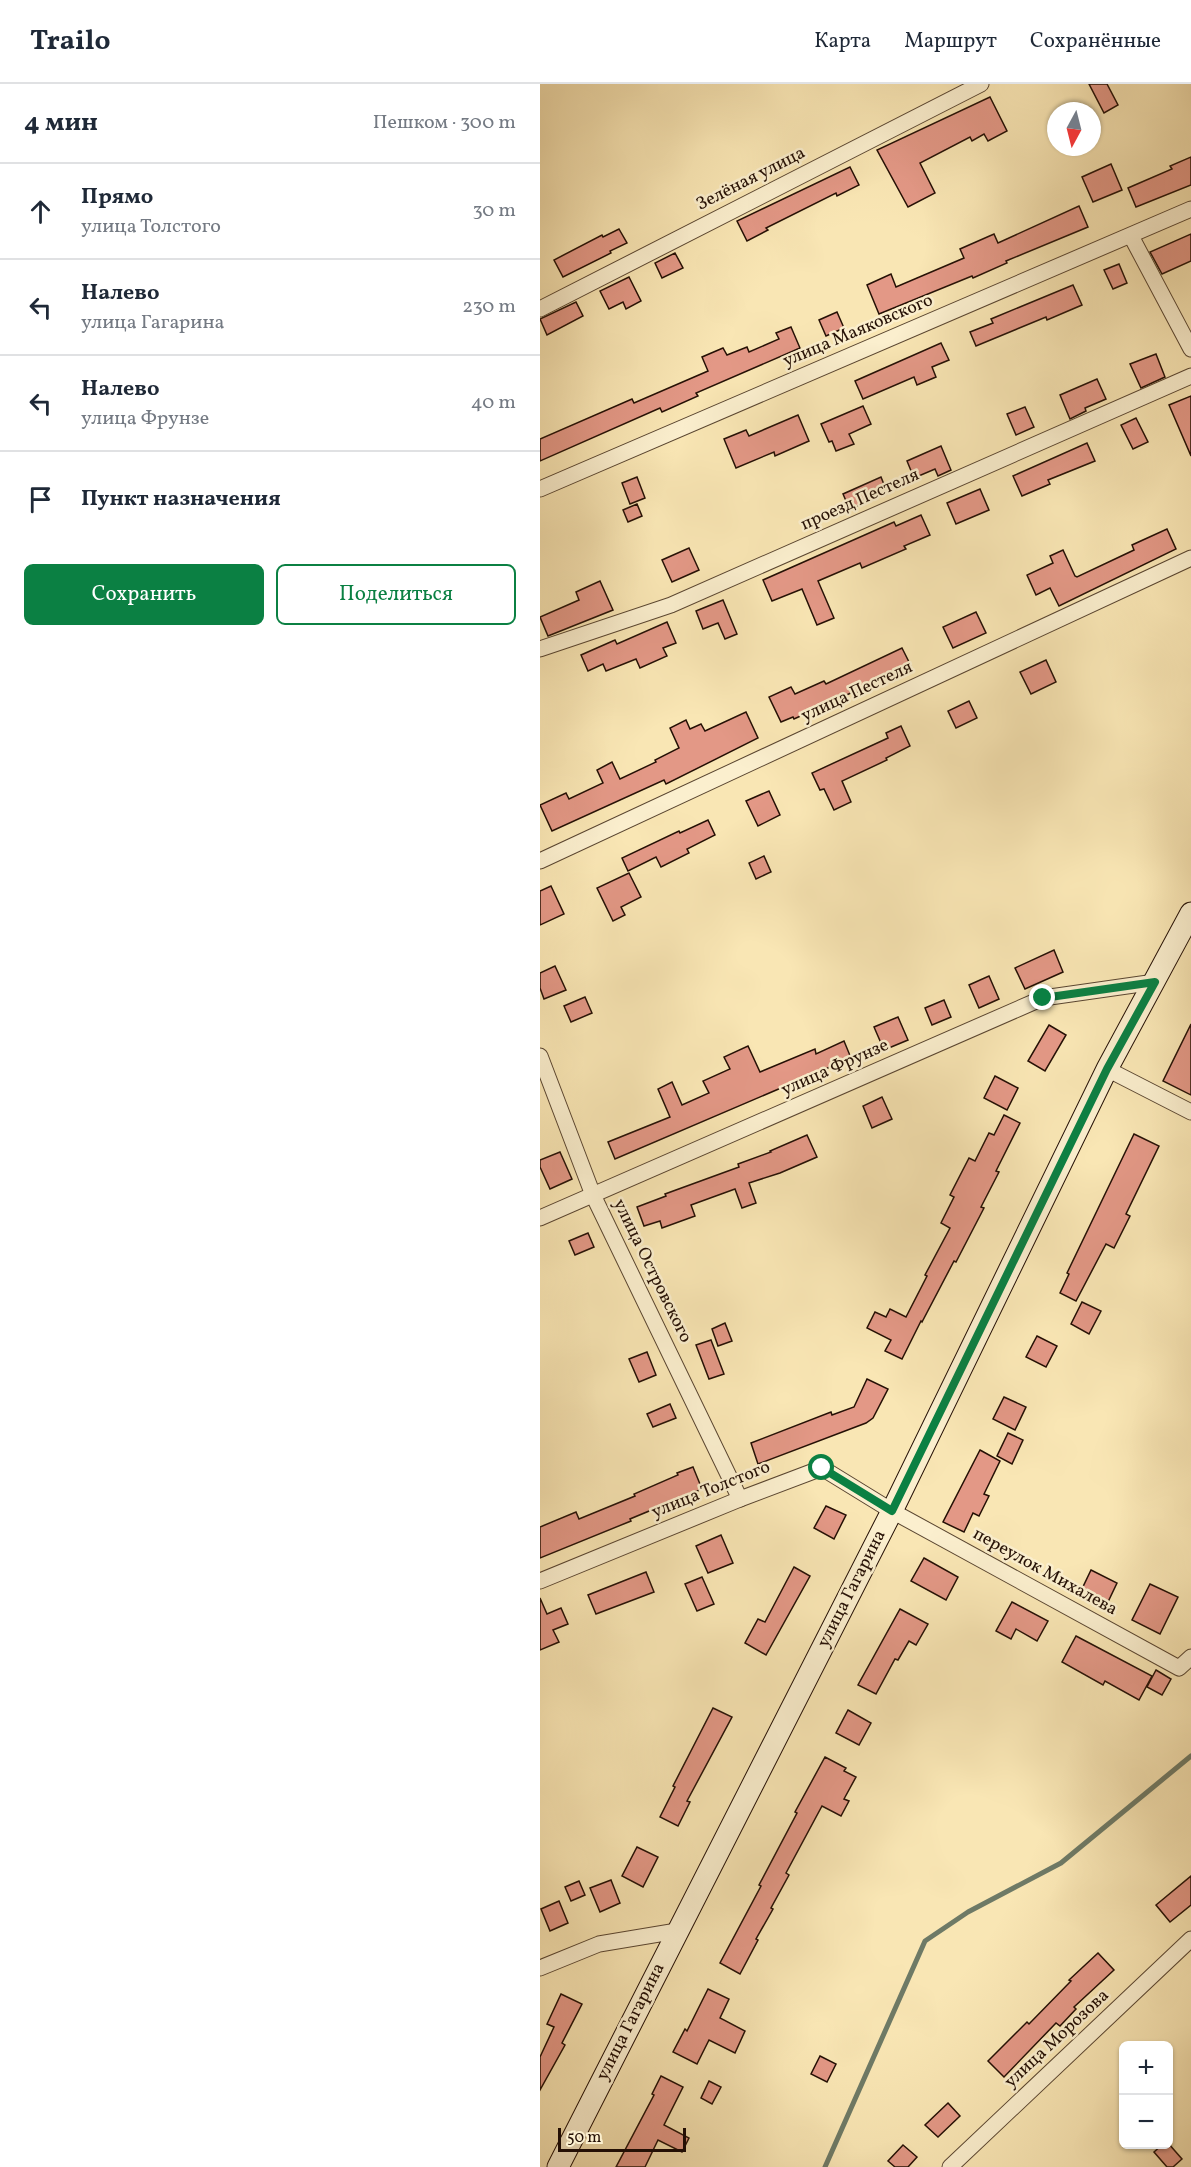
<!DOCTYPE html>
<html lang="ru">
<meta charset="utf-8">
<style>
:root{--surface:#fff;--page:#f2f2f3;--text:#1f2937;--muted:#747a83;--line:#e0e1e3;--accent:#0b8043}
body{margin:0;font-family:Vollkorn,serif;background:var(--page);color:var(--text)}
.controls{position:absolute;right:18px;bottom:18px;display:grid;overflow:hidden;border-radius:9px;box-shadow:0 2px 4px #0004}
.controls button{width:54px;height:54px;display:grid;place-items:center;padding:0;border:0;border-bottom:2px solid var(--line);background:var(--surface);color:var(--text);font:30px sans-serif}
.compass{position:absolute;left:507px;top:18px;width:54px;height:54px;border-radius:50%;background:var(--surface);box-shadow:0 2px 4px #0004;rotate:187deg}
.scale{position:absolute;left:18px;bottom:15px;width:128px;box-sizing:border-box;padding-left:6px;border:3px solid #251005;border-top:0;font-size:16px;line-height:21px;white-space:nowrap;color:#251005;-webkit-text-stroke:4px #fbefce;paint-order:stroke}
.stop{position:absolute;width:18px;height:18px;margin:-14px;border:4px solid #0b8043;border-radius:50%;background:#fff}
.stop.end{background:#0b8043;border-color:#fff;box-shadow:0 2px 6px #0008}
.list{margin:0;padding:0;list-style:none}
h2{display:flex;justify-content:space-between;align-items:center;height:78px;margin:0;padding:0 24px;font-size:26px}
h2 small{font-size:20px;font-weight:400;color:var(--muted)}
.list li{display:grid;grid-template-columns:39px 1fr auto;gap:18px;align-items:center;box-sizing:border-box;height:96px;padding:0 24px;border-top:2px solid var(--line)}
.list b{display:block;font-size:22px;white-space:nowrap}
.list p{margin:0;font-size:20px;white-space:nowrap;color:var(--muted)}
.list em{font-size:20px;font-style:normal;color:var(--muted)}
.actions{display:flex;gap:12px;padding:18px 24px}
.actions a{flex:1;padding:14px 0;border:2px solid var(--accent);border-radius:9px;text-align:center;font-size:21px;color:var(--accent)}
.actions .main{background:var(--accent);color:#fff}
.icon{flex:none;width:33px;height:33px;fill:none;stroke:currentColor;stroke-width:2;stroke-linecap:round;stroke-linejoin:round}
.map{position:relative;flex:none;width:651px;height:2083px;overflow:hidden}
header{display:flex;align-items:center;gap:36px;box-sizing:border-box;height:84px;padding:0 30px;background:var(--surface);border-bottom:2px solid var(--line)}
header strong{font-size:28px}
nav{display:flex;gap:33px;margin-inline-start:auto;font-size:21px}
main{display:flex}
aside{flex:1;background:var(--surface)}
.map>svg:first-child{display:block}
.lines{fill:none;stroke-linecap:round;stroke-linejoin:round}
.stream{stroke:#6e7a66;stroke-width:5}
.building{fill:#e39886;stroke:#251005;stroke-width:1.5}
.minor-casing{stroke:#5a4631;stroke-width:17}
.secondary-casing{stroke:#251005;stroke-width:23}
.minor{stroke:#fbefce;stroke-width:15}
.secondary{stroke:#fbefce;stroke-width:21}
.route{stroke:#0b8043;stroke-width:8}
.labels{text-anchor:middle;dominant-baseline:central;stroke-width:5;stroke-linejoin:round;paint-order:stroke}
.street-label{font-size:18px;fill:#251005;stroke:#fbefce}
</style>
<header>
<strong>Trailo</strong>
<nav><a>Карта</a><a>Маршрут</a><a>Сохранённые</a></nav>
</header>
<main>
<aside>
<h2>4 мин<small>Пешком · 300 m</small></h2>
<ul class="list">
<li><svg class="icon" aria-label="ahead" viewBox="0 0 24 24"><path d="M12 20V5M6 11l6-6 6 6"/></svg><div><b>Прямо</b><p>улица Толстого</p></div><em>30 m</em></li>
<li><svg class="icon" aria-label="left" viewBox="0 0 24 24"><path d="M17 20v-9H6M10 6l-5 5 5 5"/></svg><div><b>Налево</b><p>улица Гагарина</p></div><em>230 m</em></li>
<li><svg class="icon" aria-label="left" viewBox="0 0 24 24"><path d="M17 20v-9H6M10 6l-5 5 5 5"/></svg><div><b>Налево</b><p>улица Фрунзе</p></div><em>40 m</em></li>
<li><svg class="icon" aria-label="arrive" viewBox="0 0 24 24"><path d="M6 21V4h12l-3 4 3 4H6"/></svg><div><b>Пункт назначения</b></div></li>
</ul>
<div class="actions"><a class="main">Сохранить</a><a>Поделиться</a></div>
</aside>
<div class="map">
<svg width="651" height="2083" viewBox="0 0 651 2083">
<rect width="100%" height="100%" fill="#f9e6b4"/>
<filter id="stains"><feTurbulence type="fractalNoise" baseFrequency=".00333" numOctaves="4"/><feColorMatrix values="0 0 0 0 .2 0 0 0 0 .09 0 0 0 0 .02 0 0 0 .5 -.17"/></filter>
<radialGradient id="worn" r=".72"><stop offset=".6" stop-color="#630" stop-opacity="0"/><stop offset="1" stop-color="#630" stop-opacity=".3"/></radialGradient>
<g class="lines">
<path class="stream" d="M285 2083 385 1857 428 1828 521 1779 651 1672"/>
</g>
<g class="building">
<path d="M549 0H567L578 21 564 29Z"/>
<path d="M450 13 467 47 448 57 444 50 432 57 430 53 380 79 395 109 368 123 337 66Z"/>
<path d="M651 73V101L596 123 588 104 632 85 630 82Z"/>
<path d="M571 80 582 106 553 118 542 93Z"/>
<path d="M310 83 319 101 297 112 296 109 226 144 228 146 207 157 197 137Z"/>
<path d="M539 122 548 143 466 177 467 179 433 194 432 192 339 230 327 201 351 190 356 203 424 174 420 165 454 150 458 159Z"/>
<path d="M79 145 87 159 70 167 71 169 23 193 14 176 62 151 63 153Z"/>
<path d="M651 150V177L622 190 610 168Z"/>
<path d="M135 169 143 184 122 194 115 179Z"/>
<path d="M579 180 587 199 573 205 564 186Z"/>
<path d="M89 193 101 217 86 225 83 218 69 225 60 207Z"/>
<path d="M533 201 542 221 507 236 506 233 436 262 430 248 453 239 451 235Z"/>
<path d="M36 218 43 232 7 251 0 235Z"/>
<path d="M297 228 304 244 286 252 279 236Z"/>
<path d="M251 243 260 264 156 309 158 312 122 328 120 324 0 377V355L92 315 94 319 168 287 162 273 183 264 187 271 207 263 209 268 239 255 236 249Z"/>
<path d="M401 259 409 276 392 283 396 293 377 301 374 293 323 315 315 297Z"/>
<path d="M616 270 625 293 601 304 590 280Z"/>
<path d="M557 295 566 315 545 324 546 327 530 335 520 311Z"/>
<path d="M651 312V372L629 321Z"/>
<path d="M323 322 331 340 309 350 314 360 296 367 292 357 289 358 281 340Z"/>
<path d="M485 323 494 343 476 351 467 330Z"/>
<path d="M258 331 269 357 235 372 234 368 196 384 184 355 206 346 209 352Z"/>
<path d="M596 334 608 358 593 365 581 341Z"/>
<path d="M547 359 555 377 508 396 510 400 482 412 473 392Z"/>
<path d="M401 362 411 386 398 392 395 385 374 394 367 377Z"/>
<path d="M97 393 105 414 90 420 82 399Z"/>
<path d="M341 393 347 408 310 426 303 410Z"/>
<path d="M440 405 449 426 416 440 407 419Z"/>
<path d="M97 420 102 432 88 438 83 426Z"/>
<path d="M381 431 390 451 364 462 366 465 322 484 320 479 278 497 294 534 277 541 262 505 232 517 223 496 354 438 356 442Z"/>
<path d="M627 445 636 465 519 522 510 504 496 511 487 491 513 479 510 472 523 466 535 492 537 493 594 466 592 461Z"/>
<path d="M149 464 159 486 132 498 122 476Z"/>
<path d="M60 497 73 526 8 552 0 533 39 516 36 508Z"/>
<path d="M183 516 197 550 185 555 178 539 163 545 156 527Z"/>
<path d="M436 528 446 549 413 564 403 543Z"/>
<path d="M127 538 136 559 123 564 127 572 100 584 96 575 66 587 63 580 48 587 41 571 75 556 77 560Z"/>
<path d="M362 564 371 582 314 610 313 608 254 635 253 633 241 638 229 613 251 603 255 610 284 597 286 600Z"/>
<path d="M506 576 516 598 491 610 480 588Z"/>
<path d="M429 617 437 634 416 644 408 627Z"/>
<path d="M206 628 218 654 126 700 124 696 12 747 0 721 26 709 29 715 63 699 57 686 72 678 80 695 116 678 115 676 139 664 130 644 146 636 150 645 161 640 165 647Z"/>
<path d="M361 642 370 662 346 674 347 676 302 697 311 718 294 726 284 705 280 706 272 689 348 654 346 649Z"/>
<path d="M229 707 240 731 218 742 206 717Z"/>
<path d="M168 736 175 751 147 765 149 769 121 783 116 773 88 787 82 774 139 747 140 749Z"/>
<path d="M224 772 231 788 216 795 209 779Z"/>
<path d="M89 789 101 813 81 823 85 831 73 837 57 804Z"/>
<path d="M11 802 24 830 0 841V807Z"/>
<path d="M514 866 523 888 485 905 475 884Z"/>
<path d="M15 882 26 906 4 915 0 904V889Z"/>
<path d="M449 892 459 915 439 924 429 901Z"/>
<path d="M45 913 52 929 31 938 24 922Z"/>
<path d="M404 916 411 933 392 941 385 924Z"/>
<path d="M358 933 368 956 344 966 334 943Z"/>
<path d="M651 940V1011L623 997Z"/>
<path d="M509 941 526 951 505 987 488 977Z"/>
<path d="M304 957 311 974 75 1075 68 1058 130 1033 118 1005 132 998 142 1021 169 1009 163 997 190 985 184 973 208 962 220 988 275 965 276 970Z"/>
<path d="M455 992 478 1004 467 1026 444 1014Z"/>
<path d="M342 1013 352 1035 332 1044 323 1022Z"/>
<path d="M464 1031 480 1039 456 1087 459 1088 441 1123 444 1124 416 1178 414 1177 382 1238 381 1237 362 1275 345 1267 351 1256 327 1244 335 1228 346 1233 350 1225 366 1233 387 1192 385 1191 410 1144 401 1139 414 1113 410 1111 429 1074 435 1077 449 1049 454 1051Z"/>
<path d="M594 1050 619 1062 586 1130 590 1132 574 1164 566 1160 536 1217 520 1209 529 1190 527 1189Z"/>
<path d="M267 1051 277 1073 240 1089 209 1099 216 1119 202 1124 195 1105 151 1121 155 1132 122 1144 120 1137 104 1142 97 1123 126 1112 125 1110 199 1083 198 1080 231 1068 230 1067Z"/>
<path d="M20 1068 32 1095 10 1105 0 1083V1076Z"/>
<path d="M48 1149 54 1163 35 1171 29 1157Z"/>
<path d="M542 1218 561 1227 549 1250 531 1240Z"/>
<path d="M185 1239 192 1257 178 1262 172 1245Z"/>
<path d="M497 1252 517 1262 506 1283 486 1273Z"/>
<path d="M171 1256 184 1290 169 1295 156 1261Z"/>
<path d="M107 1268 116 1291 99 1298 89 1275Z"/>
<path d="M327 1295 348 1305 333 1334 326 1339 218 1380 211 1359 291 1328 292 1331 314 1323Z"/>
<path d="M464 1313 486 1323 475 1346 453 1335Z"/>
<path d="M130 1320 136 1334 113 1343 107 1330Z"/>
<path d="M468 1349 483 1356 472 1380 457 1372Z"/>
<path d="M440 1366 460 1377 444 1410 449 1412 439 1432 433 1429 424 1448 403 1438Z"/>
<path d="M153 1383 162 1405 90 1435 91 1437 0 1474V1443L36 1428 39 1435 95 1412 94 1410 138 1391 137 1389Z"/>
<path d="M286 1422 306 1431 294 1455 274 1444Z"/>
<path d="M181 1451 193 1479 168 1489 156 1462Z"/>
<path d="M384 1474 418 1493 406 1516 371 1497Z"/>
<path d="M254 1483 270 1492 226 1571 205 1559 218 1535 225 1538Z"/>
<path d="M551 1486 577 1499 567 1520 541 1507Z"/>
<path d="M106 1488 114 1508 56 1530 48 1511Z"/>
<path d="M162 1493 174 1520 157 1527 145 1500Z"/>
<path d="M610 1500 638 1513 620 1550 592 1536Z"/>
<path d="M0 1514 7 1530 21 1524 28 1540 13 1546 19 1558 0 1566Z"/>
<path d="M472 1518 508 1537 497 1557 476 1545 471 1555 456 1547Z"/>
<path d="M360 1525 388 1540 376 1561 369 1557 358 1576 355 1575 336 1610 318 1601Z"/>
<path d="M536 1552 612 1592 599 1616 565 1597 563 1601 522 1578Z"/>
<path d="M616 1586 631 1595 622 1611 607 1603Z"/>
<path d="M173 1624 192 1633 147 1717 150 1718 138 1742 120 1733 135 1703 133 1702Z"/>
<path d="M308 1626 331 1639 319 1661 296 1649Z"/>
<path d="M285 1673 306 1684 304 1687 316 1693 304 1715 309 1717 301 1732 282 1722 246 1789 249 1791 231 1824 233 1825 216 1855 218 1856 200 1890 180 1879 221 1802 219 1801 257 1729 255 1728Z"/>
<path d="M97 1763 118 1773 103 1803 82 1792Z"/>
<path d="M651 1792V1821L630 1838 616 1821Z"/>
<path d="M71 1796 80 1819 60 1828 50 1804Z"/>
<path d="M39 1797 45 1811 31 1817 25 1803Z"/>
<path d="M19 1817 28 1839 10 1847 1 1825Z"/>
<path d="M558 1869 574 1886 534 1923 536 1925 520 1942 516 1939 464 1993 448 1977 487 1938 489 1940 531 1897 529 1896Z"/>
<path d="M168 1905 189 1915 180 1934 205 1947 195 1969 169 1956 157 1980 133 1968 145 1945 147 1947Z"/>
<path d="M21 1910 42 1920 22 1959 25 1961 0 2006V1973L14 1943 7 1940Z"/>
<path d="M280 1972 296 1980 287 1998 271 1990Z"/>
<path d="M121 1992 143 2003 124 2041 149 2054 142 2068 118 2056 105 2083H76L114 2011 112 2010Z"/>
<path d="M169 1997 181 2003 172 2020 161 2014Z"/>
<path d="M408 2019 420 2032 398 2053 385 2041Z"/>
<path d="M628 2059 642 2075 633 2083H627L614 2068 622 2061Z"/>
<path d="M363 2061 377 2073 368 2083H355L348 2077Z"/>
</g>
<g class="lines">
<g class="minor-casing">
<g id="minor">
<path d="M591 152 651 265"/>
<path d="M0 225 441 0"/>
<path d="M0 405 651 125"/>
<path d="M0 565 131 521 651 292"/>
<path d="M0 777 651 474"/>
<path d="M0 972 53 1111 200 1415"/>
<path d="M567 985 651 1028"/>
<path d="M0 1134 503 914 615 898"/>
<path d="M0 1497 200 1415 282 1384 352 1427 639 1584 651 1573"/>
<path d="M0 1884 59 1860 137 1847"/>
<path d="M410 2083 651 1855"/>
</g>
</g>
<g class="secondary-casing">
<path id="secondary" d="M18 2083 352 1427 567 985 651 829"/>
</g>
<use href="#minor" class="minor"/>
<use href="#secondary" class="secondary"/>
</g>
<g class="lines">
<path class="route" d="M282 1384 352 1427 567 985 615 898 503 914"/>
</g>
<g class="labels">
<g class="street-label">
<text transform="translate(211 95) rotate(-27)">Зелёная улица</text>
<text transform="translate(318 247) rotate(-23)">улица Маяковского</text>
<text transform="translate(320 416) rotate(-24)">проезд Пестеля</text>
<text transform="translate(317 608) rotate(-25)">улица Пестеля</text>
<text transform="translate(295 984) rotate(-24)">улица Фрунзе</text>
<text transform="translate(112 1187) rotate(64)">улица Островского</text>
<text transform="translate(171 1406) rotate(-22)">улица Толстого</text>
<text transform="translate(505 1488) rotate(29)">переулок Михалева</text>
<text transform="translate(312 1505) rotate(-63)">улица Гагарина</text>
<text transform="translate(91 1938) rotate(-63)">улица Гагарина</text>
<text transform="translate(517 1955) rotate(-43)">улица Морозова</text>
</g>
</g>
<rect width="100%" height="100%" filter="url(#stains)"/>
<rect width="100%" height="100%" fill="url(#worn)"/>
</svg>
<div class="controls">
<button>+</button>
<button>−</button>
</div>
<svg class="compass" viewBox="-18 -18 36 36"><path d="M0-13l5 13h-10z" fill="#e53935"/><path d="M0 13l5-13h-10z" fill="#747a83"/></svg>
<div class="scale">50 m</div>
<div class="stop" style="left:282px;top:1384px"></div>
<div class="stop end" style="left:503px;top:914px"></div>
</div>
</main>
